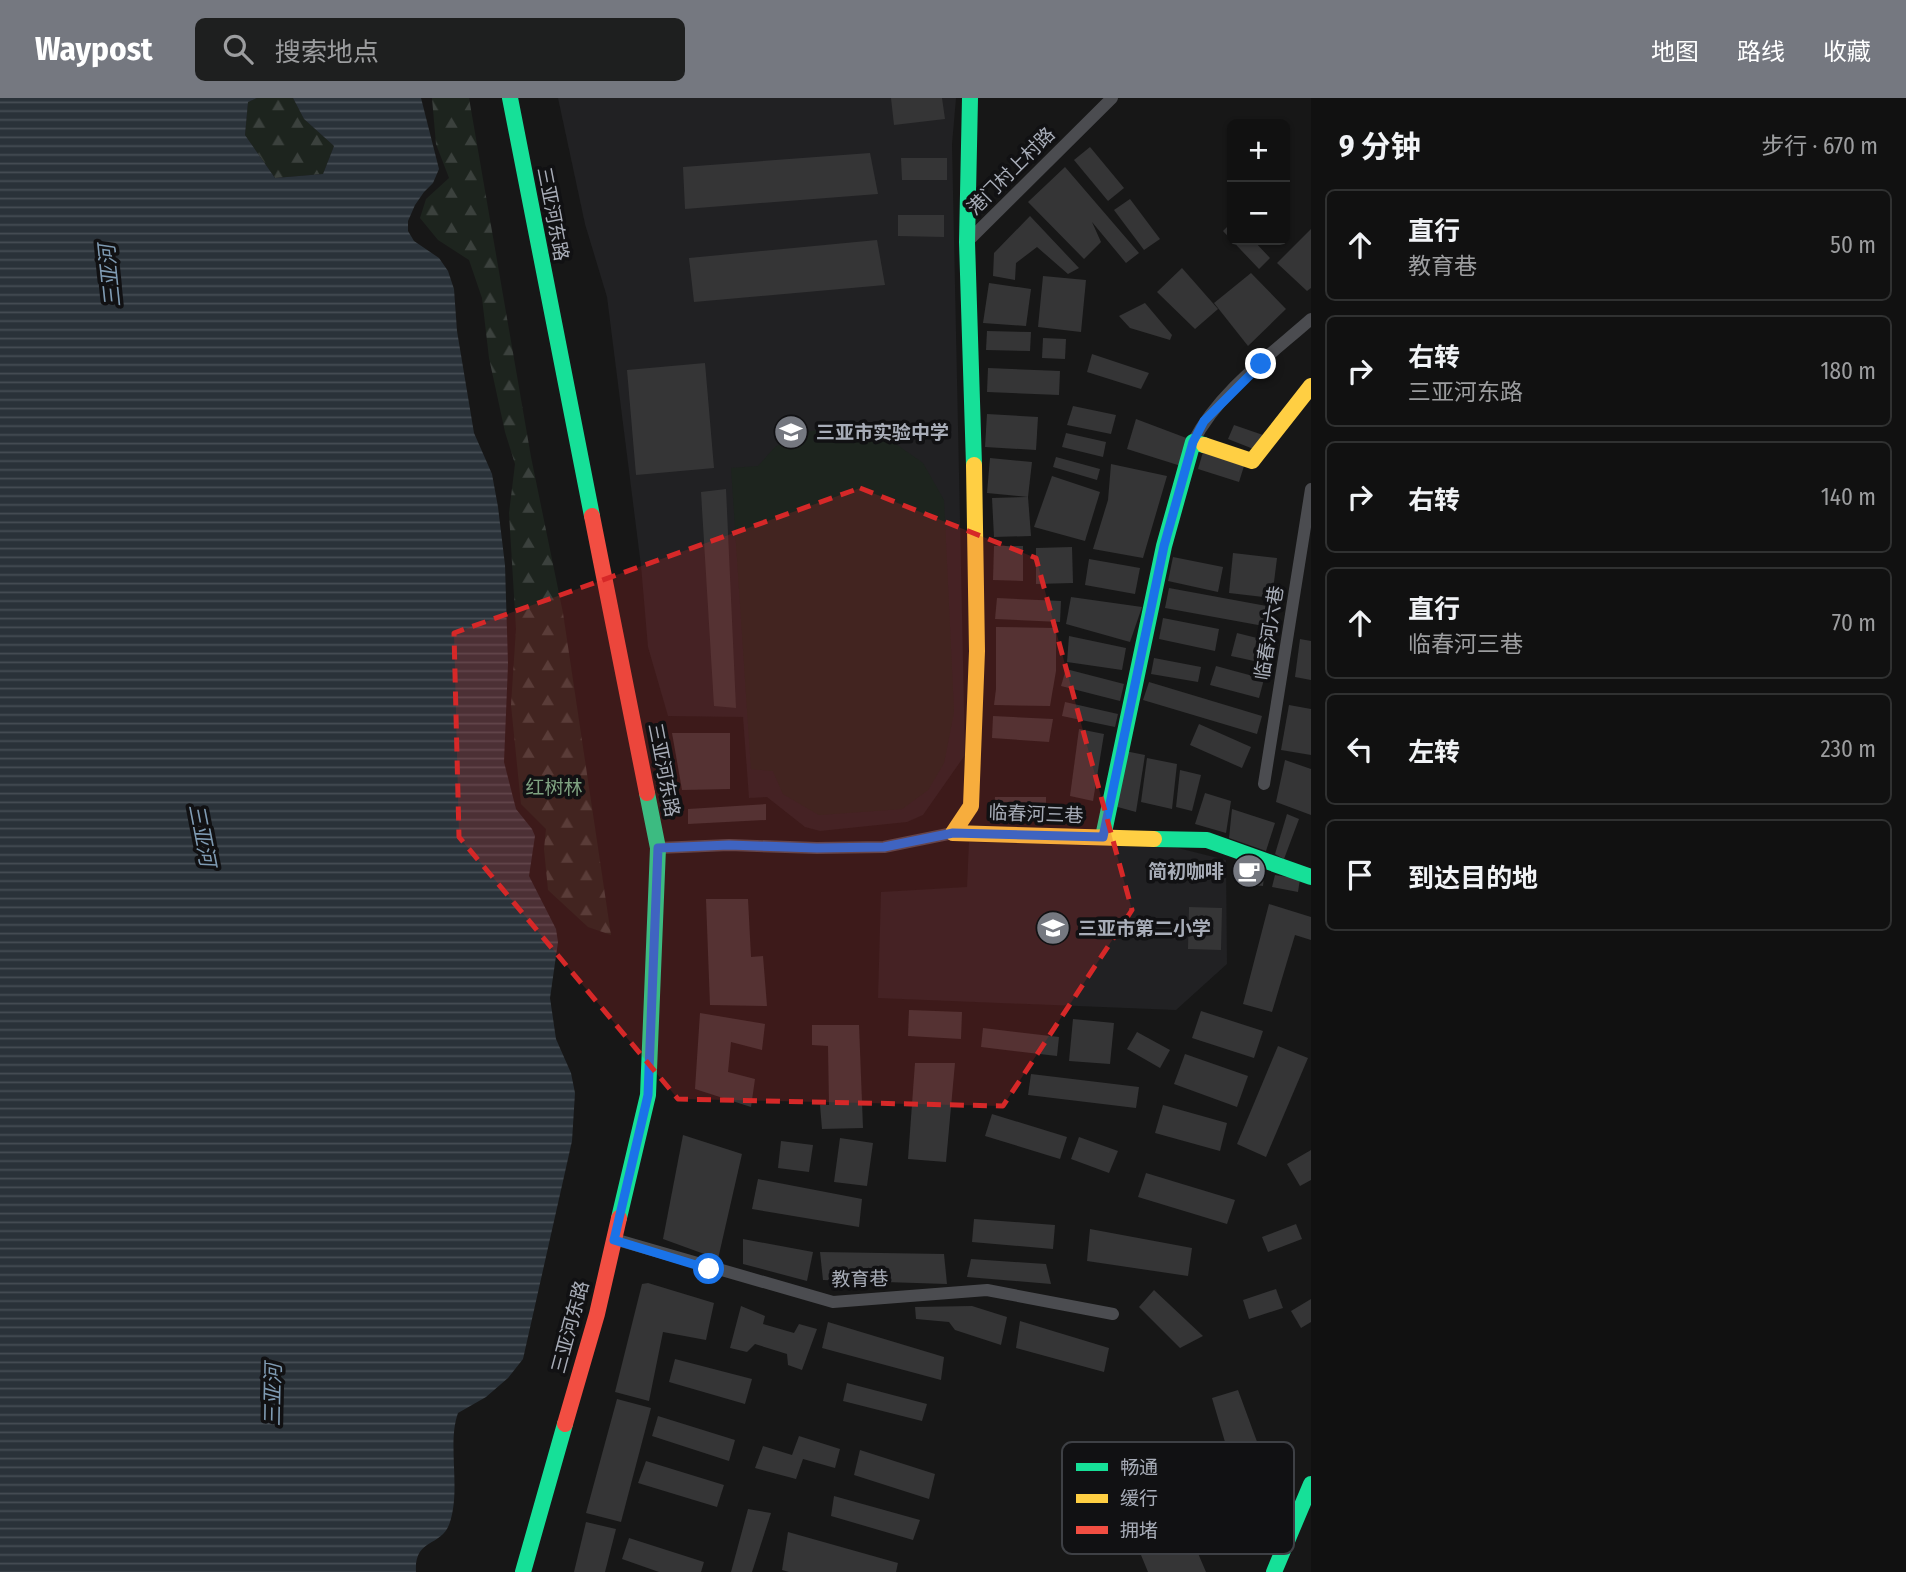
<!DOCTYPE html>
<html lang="zh">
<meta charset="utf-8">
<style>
:root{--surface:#111;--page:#1e1f1f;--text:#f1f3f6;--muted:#9c9d9f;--line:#303131;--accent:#757880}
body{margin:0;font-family:"Fira Sans Condensed","Noto Sans SC",sans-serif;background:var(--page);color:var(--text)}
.controls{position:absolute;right:21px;top:21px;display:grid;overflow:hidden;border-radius:10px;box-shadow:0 2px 5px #0004}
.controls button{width:63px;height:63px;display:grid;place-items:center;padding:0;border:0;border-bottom:2px solid var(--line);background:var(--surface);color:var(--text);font:35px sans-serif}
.stop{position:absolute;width:21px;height:21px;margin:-16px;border:5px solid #1a73e8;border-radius:50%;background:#fff}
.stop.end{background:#1a73e8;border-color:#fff;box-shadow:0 2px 7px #0008}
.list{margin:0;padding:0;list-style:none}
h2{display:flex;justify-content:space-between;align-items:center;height:91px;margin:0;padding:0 28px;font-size:30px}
h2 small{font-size:23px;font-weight:400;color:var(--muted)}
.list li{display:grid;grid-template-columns:46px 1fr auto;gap:21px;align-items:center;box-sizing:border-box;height:112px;margin:0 14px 14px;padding:0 14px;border:2px solid var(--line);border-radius:10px}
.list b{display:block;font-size:26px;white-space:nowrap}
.list p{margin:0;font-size:23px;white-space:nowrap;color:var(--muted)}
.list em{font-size:23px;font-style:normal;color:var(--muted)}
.icon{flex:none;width:38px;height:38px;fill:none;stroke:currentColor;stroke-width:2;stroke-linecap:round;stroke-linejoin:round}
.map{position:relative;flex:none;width:1311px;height:1474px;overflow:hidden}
header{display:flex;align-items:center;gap:42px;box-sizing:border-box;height:98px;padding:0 35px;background:var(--accent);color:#fff}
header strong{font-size:33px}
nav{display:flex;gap:38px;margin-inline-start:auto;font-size:24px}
.search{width:490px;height:63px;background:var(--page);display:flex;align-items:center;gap:18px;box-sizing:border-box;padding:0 24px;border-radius:10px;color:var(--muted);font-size:26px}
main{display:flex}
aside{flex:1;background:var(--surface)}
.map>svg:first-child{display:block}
.built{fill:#212123}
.forest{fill:url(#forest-firs)}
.garden{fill:#1d241e}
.water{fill:url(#water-rules)}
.building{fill:#353536}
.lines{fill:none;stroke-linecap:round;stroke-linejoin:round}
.street{stroke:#4b4c50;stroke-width:12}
.fast{stroke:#16e098;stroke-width:16}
.slow{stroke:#ffcf43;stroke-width:16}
.jam{stroke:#f24e42;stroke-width:16}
.route{stroke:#1a73e8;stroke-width:9}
.marked{fill:#d62828;fill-opacity:0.2;stroke:#d62828;stroke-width:5;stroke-dasharray:14 9;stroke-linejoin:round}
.labels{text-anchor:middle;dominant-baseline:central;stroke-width:7;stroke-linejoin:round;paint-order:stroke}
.street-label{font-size:19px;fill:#a8adb8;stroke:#111113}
.poi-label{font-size:19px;font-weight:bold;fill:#a8adb8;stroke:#111113;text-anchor:start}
.park-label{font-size:19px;fill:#7fa381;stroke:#111113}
.water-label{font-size:21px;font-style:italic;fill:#7f9bb3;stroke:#111113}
.key{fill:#111113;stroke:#3e4045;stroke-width:2}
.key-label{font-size:19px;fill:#a8adb8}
</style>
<header>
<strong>Waypost</strong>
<div class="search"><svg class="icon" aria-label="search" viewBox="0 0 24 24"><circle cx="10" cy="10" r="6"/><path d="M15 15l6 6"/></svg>搜索地点</div>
<nav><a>地图</a><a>路线</a><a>收藏</a></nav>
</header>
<main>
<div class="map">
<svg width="1311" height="1474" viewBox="0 0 1311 1474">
<defs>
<pattern id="forest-firs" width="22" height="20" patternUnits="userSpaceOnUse" patternTransform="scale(1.75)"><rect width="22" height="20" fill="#1d241e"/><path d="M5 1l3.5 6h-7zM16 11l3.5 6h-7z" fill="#3b413d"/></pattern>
<pattern id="water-rules" width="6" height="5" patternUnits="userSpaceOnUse" patternTransform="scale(1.75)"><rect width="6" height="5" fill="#2a3239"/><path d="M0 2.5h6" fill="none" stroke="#464d54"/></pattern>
</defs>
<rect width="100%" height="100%" fill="#171717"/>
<g class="built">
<path d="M558 0H956L952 46 965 657 923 717 907 724 820 733 805 729 767 699 749 700 743 619 668 618 648 549 641 468 607 199 585 126Z"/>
<path d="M969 744 1178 750 1226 762 1227 866 1176 912 878 900 881 794 967 789Z"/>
</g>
<g class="forest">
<path d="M257 0H293L304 21 334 48 323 76 275 80 245 37 248 4Z"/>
<path d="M432 0H469L531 359 563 515 611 837 588 829 548 792 544 751 546 731 521 706 511 607 516 531 509 415 515 366 505 334 489 260 482 200 469 162 438 142 420 120 426 101 449 80 436 46Z"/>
</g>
<path class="garden" d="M840 330H873L923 365 944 402 954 614 944 665 928 692 902 711 819 717 783 696 773 673 751 671 731 370 758 368 775 349 801 334Z"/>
<path class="water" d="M0 0H257L248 4 245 37 275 80 323 76 334 48 304 21 293 0H421L439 71 433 85 424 94 415 107 408 123V133L414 143 439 160 448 173 454 191 457 233 474 335 492 376 498 409 505 467 508 566 504 664 516 711 532 731 535 738 529 778 556 831 558 844 550 900 556 941 571 975 575 995 572 1043 523 1261 508 1280 486 1299 458 1315C447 1345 461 1390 450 1424 442 1450 414 1439 416 1474H0Z"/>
<g class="building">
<path d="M891 0H942L945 21 894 27Z"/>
<path d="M1090 49 1124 90 1108 103 1074 62Z"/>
<path d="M870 55 878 96 685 111 683 69Z"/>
<path d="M901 60H947V82H902Z"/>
<path d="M1065 69 1139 155 1126 165 1092 124 1101 144 1084 161 1028 104Z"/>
<path d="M1130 101 1160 141 1144 152 1114 112Z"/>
<path d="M898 117H944V139L898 138Z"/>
<path d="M1030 118 1079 170 1068 176 1037 149 1016 165 1015 182 993 178 994 155Z"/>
<path d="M1232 124V142H1253L1270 160 1259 171 1223 133Z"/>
<path d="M1311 131V190L1307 193 1277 165Z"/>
<path d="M877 142 885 187 694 204 689 160Z"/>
<path d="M1182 170 1218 211 1195 231 1157 194Z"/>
<path d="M1251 175 1286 211 1248 248 1214 205Z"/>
<path d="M1043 178 1086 182 1081 234 1038 229Z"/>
<path d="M989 185 1031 191 1026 228 983 225Z"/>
<path d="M1145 205 1172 237 1170 242 1130 230 1119 218Z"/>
<path d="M987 233 1031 234 1030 253 986 252Z"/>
<path d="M1043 240 1066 241 1065 261 1042 260Z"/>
<path d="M1092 256 1149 275 1141 291 1087 274Z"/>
<path d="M705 265 714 370 636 377 627 272Z"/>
<path d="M988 270 1060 273 1059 297 987 294Z"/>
<path d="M1073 308 1116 317 1111 336 1067 327Z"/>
<path d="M987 316 1038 319 1036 352 985 349Z"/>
<path d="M1136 321 1189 341 1181 368 1127 351Z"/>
<path d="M1234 327 1263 337 1256 352 1228 341Z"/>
<path d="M1066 335 1106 344 1103 359 1062 349Z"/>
<path d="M1203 354 1244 368 1239 384 1198 371Z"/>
<path d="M1056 359 1100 371 1097 382 1053 369Z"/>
<path d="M990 360 1032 364 1028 399 987 395Z"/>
<path d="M1111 366 1167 378 1143 460 1093 451 1108 402Z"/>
<path d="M1052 378 1100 394 1085 443 1034 429Z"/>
<path d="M726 391 736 610 714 608 701 394Z"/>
<path d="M1028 399 1031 438 994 439 992 400Z"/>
<path d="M994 448H1023V483L993 482Z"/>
<path d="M1072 449 1073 485 1036 486V450Z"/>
<path d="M1233 455 1277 460 1272 500 1229 495Z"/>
<path d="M1173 459 1223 469 1218 494 1168 483Z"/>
<path d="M1089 461 1140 470 1135 496 1085 487Z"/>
<path d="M1169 490 1272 509 1269 529 1165 510Z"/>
<path d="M1071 499 1142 509 1130 544 1066 526Z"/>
<path d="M997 500 1061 503 1060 524 995 521Z"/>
<path d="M1163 520 1219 531 1215 553 1159 541Z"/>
<path d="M996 529 1056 530V573L1050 608 994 607 996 591Z"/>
<path d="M1237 535 1273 544 1268 566 1231 558Z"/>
<path d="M1069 538 1126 550 1122 572 1067 564Z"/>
<path d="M1300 541 1311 543V582L1295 579Z"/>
<path d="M1154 560 1201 569 1198 584 1151 576Z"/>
<path d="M1216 568 1264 581 1259 600 1210 587Z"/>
<path d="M1066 571 1124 586 1120 603 1061 588Z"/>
<path d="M1149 584 1262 618 1257 636 1143 602Z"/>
<path d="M1065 604 1118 616 1115 629 1062 618Z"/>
<path d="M1289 607 1311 611V657L1281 652Z"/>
<path d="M993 618 1053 621 1049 644 992 640Z"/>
<path d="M1199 626 1251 649 1242 670 1190 647Z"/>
<path d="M1079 631 1104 636 1093 703 1070 698Z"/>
<path d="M672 635H730V691L682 692Z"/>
<path d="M1125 653 1145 657 1136 714 1114 708Z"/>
<path d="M1147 660 1177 666 1172 711 1141 704Z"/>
<path d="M1285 662 1311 671V717L1276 704Z"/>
<path d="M1180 672 1201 677 1192 713 1176 709Z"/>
<path d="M1205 695 1231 703 1226 735 1195 726Z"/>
<path d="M995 699H1046V717H994Z"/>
<path d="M766 706V722L688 726V711Z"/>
<path d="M1232 711 1275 725 1266 753 1229 740Z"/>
<path d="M1287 716 1299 721 1284 761 1275 756Z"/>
<path d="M1247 768 1265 769 1263 788 1245 786Z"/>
<path d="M1275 777 1300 781 1298 794 1272 789Z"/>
<path d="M706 801H748L751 859 763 858 767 908 710 907Z"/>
<path d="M1269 806 1311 819V842L1295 837 1272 914 1243 906Z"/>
<path d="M1189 809 1222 810 1221 852 1188 851Z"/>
<path d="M909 912 962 914 961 941 908 938Z"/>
<path d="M1201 913 1263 933 1254 960 1192 940Z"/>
<path d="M700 915 765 926 762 952 731 944 728 974 755 981 751 1009 695 991Z"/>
<path d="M1073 921 1114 925 1110 966 1069 963Z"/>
<path d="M812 927H859L863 1030 822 1031 820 1007H829L828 948 812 947Z"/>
<path d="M983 930 1059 939 1057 958 981 949Z"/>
<path d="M1137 934 1170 952 1160 970 1127 951Z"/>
<path d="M1278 948 1308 960 1266 1059 1237 1046Z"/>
<path d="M1185 956 1248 978 1237 1009 1174 986Z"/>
<path d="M915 965H955L946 1064 908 1061Z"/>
<path d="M1031 976 1139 989 1136 1010 1028 997Z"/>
<path d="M1163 1007 1227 1025 1220 1053 1155 1035Z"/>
<path d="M992 1016 1067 1039 1060 1061 985 1038Z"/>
<path d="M683 1037 742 1056 718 1161 663 1141Z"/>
<path d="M1079 1039 1118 1053 1109 1075 1071 1061Z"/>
<path d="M840 1040 873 1045 867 1088 834 1084Z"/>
<path d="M781 1043 813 1047 809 1074 778 1070Z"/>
<path d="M1311 1052V1082L1300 1088 1287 1066Z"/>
<path d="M1146 1075 1235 1102 1227 1126 1138 1099Z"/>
<path d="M758 1081 862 1101 859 1129 752 1111Z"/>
<path d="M974 1121 1055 1127 1053 1151 972 1144Z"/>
<path d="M1296 1126 1302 1141 1268 1154 1262 1139Z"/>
<path d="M1090 1131 1192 1150 1188 1178 1087 1163Z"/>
<path d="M743 1141 813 1154 807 1183 743 1166Z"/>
<path d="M820 1154 944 1156 947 1186 823 1182Z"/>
<path d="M971 1161 1046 1166 1051 1186 967 1179Z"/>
<path d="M648 1185 714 1205 706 1242 663 1234 649 1303 615 1294 642 1186Z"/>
<path d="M1276 1191 1283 1210 1249 1221 1243 1202Z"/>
<path d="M1154 1192 1203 1238 1180 1250 1139 1209Z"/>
<path d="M1311 1201V1224L1301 1230 1291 1213Z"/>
<path d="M741 1208 765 1218 763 1226 794 1235 799 1226 817 1231 802 1272 788 1267 787 1256 755 1246 747 1254 730 1250Z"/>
<path d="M972 1208 1007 1219 1001 1247 955 1232 949 1224 916 1221 915 1209Z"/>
<path d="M1020 1223 1109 1250 1104 1274 1016 1250Z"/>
<path d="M828 1224 944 1259 941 1282 822 1250Z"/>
<path d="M675 1261 752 1281 745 1306 669 1284Z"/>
<path d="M847 1285 927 1306 922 1323 843 1303Z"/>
<path d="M1238 1292 1263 1360 1216 1383 1205 1358 1225 1344 1212 1300Z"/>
<path d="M617 1301 651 1310 621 1424 586 1415Z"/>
<path d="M658 1318 735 1342 729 1363 652 1338Z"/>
<path d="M799 1338 840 1351 835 1370 803 1361 796 1381 755 1370 763 1348 792 1357Z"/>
<path d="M860 1352 935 1376 929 1401 854 1377Z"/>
<path d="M646 1363 724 1387 717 1409 638 1385Z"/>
<path d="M834 1398 920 1422 913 1442 831 1418Z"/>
<path d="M1176 1404 1206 1474H1148L1141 1457 1165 1444 1156 1415Z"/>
<path d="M748 1411 771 1415 752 1474H731Z"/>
<path d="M586 1424 616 1431 605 1474H574Z"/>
<path d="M788 1434 898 1465 896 1474H789L782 1472Z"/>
<path d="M629 1440 704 1464 701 1474H659L622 1461Z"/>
</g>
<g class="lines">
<g class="street">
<path d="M967 144 1112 0"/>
<path d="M1193 344C1219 294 1269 258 1311 221"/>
<path d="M1264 686 1311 391"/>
<path d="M658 750 729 747 817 750 884 749 953 735"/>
<path d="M614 1141 833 1204 987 1192 1113 1216"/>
</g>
<g class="fast">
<path d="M510 0 592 418"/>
<path d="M970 0 967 144 974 367"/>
<path d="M1103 739 1164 448 1193 344 1204 347"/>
<path d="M1154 741 1207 742 1311 779"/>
<path d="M619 1120 648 997 658 750 647 695"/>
<path d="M523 1474 565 1326"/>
<path d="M1274 1474 1311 1386"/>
</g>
<g class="slow">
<path d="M1204 347 1252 363 1311 288"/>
<path d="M974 367 977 553 971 708 953 735 1154 741"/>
</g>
<g class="jam">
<path d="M592 418 647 695"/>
<path d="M565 1326 597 1216 619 1120"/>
</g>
</g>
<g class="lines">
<path class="route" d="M709 1171 614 1142 648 997 658 750 729 747 817 750 884 749 953 735 1103 739 1164 448 1193 344 1204 323 1261 266"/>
</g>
<path class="marked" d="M860 390 1036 460 1132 812 1003 1008 678 1001 459 739 454 535Z"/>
<defs>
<g id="school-disc" transform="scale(1.75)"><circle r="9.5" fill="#757880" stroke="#111113"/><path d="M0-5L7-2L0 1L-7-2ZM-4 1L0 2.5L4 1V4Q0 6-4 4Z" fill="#fff"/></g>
<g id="cafe-disc" transform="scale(1.75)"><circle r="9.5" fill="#757880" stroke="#111113"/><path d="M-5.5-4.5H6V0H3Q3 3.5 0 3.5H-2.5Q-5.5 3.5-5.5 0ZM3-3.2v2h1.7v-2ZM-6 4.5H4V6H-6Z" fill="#fff"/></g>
</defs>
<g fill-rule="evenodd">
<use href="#school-disc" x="791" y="334"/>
<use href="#cafe-disc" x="1249" y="773"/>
<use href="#school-disc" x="1053" y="830"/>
</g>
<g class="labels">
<g class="street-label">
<text transform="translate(1011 73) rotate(-45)">港门村上村路</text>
<text transform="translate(553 116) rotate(79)">三亚河东路</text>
<text transform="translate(1269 535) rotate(-81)">临春河六巷</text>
<text transform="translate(664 672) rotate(79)">三亚河东路</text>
<text transform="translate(1036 716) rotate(2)">临春河三巷</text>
<text transform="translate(860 1181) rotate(-1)">教育巷</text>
<text transform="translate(570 1229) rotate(-75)">三亚河东路</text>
</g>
<g class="poi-label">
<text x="816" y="334">三亚市实验中学</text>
<text x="1224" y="773" text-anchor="end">简初咖啡</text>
<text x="1078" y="830">三亚市第二小学</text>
</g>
<g class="park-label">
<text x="554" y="689">红树林</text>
</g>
<g class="water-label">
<text transform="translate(110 178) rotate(-96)">三亚河</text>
<text transform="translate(202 737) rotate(79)">三亚河</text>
<text transform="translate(273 1297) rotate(-89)">三亚河</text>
</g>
</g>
<rect x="1062" y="1344" width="232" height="112" rx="10" class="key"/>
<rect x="1076" y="1365" width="32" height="8" fill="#16e098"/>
<rect x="1076" y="1396" width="32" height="9" fill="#ffcf43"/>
<rect x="1076" y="1428" width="32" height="8" fill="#f24e42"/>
<g class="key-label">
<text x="1120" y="1376">畅通</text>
<text x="1120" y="1407">缓行</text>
<text x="1120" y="1439">拥堵</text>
</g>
</svg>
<div class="controls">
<button>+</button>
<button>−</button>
</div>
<div class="stop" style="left:709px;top:1171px"></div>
<div class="stop end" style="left:1261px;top:266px"></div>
</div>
<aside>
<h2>9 分钟<small>步行 · 670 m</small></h2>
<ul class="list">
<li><svg class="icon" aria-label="ahead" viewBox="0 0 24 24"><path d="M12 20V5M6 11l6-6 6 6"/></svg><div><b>直行</b><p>教育巷</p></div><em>50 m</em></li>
<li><svg class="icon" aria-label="right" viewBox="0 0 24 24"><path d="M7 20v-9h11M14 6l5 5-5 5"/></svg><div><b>右转</b><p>三亚河东路</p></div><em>180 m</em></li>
<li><svg class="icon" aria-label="right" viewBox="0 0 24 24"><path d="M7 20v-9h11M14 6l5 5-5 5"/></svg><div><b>右转</b></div><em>140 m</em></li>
<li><svg class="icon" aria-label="ahead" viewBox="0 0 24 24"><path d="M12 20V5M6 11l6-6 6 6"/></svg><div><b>直行</b><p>临春河三巷</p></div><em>70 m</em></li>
<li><svg class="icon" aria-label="left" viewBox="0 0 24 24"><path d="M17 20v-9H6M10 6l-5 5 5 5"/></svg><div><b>左转</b></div><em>230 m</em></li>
<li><svg class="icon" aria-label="arrive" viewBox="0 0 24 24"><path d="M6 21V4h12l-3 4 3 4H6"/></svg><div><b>到达目的地</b></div></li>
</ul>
</aside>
</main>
